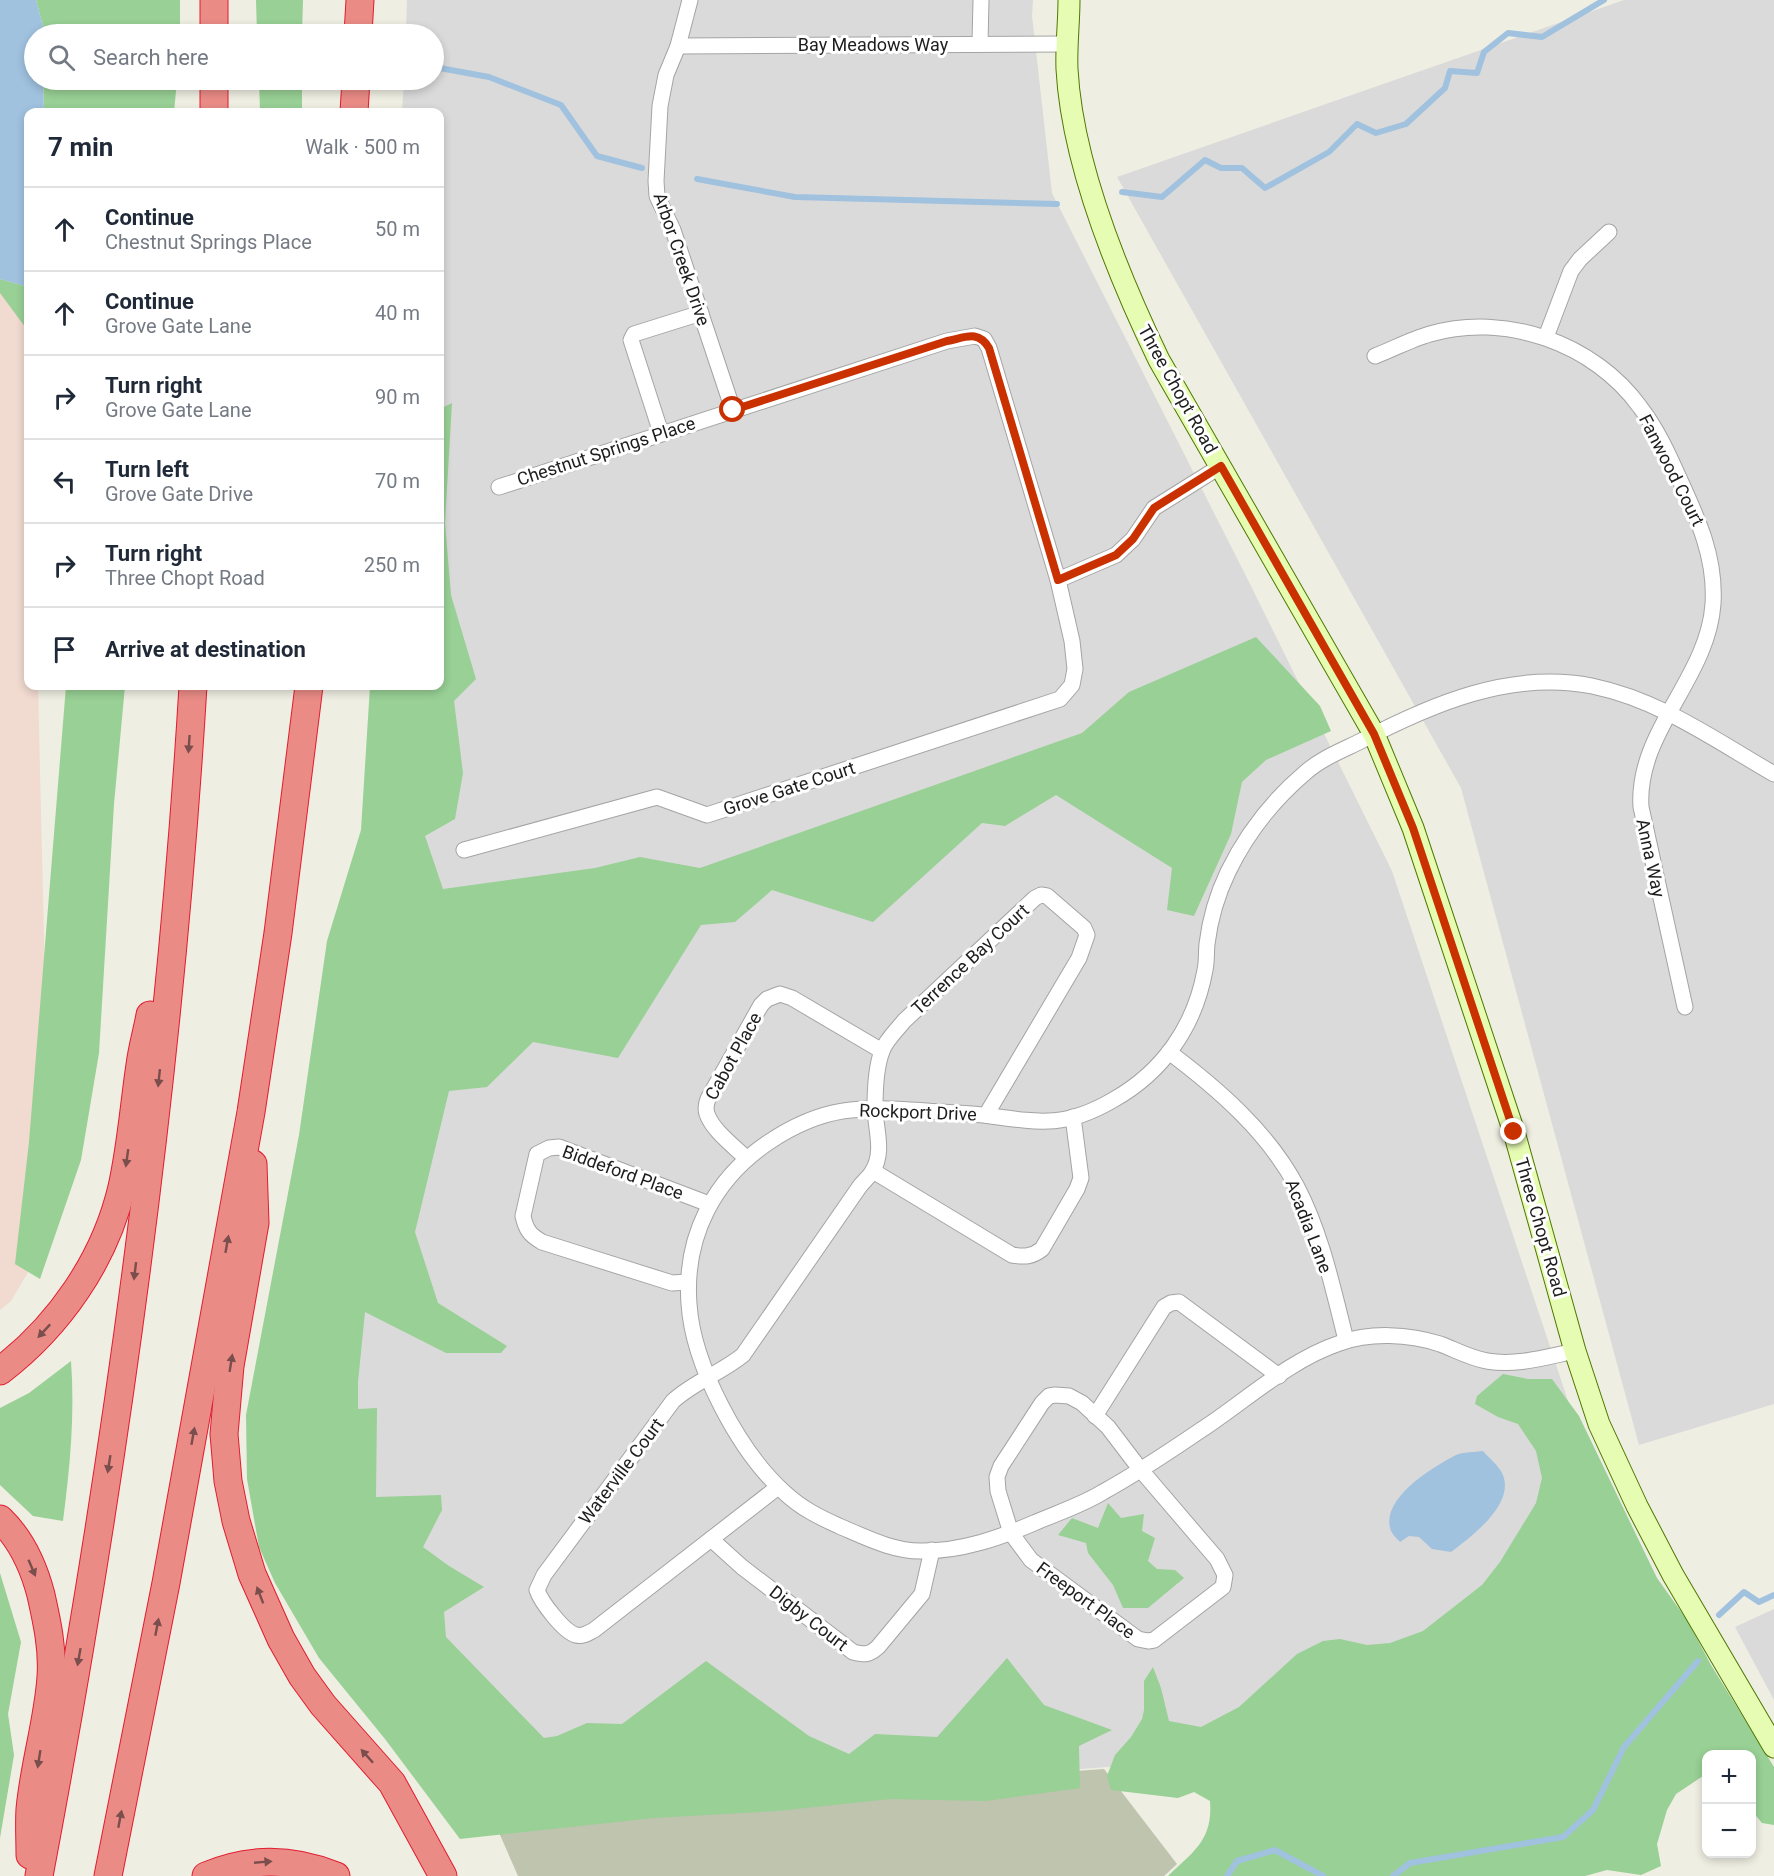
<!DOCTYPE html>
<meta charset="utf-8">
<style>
:root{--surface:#fff;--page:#f6f6f7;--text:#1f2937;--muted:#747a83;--line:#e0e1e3}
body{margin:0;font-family:Roboto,sans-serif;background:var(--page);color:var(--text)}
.controls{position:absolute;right:18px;bottom:18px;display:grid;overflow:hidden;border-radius:12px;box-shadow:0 3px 9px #0003}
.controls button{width:54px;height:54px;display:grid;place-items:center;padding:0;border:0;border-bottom:2px solid var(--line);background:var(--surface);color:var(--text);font:30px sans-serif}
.stop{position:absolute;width:18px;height:18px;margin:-14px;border:4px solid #ca3100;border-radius:50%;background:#fff}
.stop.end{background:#ca3100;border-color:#fff;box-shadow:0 2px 6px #0008}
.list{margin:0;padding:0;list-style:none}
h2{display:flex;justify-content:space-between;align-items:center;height:78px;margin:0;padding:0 24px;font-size:26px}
h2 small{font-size:20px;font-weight:400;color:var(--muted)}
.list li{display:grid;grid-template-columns:39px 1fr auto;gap:18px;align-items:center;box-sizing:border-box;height:84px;padding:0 24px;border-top:2px solid var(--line)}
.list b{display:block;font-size:22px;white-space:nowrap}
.list p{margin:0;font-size:20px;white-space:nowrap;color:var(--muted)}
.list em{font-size:20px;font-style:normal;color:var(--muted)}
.icon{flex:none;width:33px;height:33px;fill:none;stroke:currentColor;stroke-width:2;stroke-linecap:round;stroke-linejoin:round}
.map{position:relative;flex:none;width:1774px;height:1876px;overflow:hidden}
.search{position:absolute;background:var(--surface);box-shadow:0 3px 9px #0003;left:24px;top:24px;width:420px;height:66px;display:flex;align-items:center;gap:15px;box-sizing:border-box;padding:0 21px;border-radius:33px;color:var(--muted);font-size:22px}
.panel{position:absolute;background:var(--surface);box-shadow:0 3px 9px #0003;left:24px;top:108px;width:420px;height:582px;border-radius:12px}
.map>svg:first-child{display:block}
.residential{fill:#dbdada}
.commercial{fill:#f1dad0}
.construction{fill:#bec4ae}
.forest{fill:#98d095}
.water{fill:#a0c2df}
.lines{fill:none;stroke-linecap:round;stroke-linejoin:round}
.stream{stroke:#a0c2df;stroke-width:6}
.street-casing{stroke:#a4a4a4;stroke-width:17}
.secondary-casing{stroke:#4e7800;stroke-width:23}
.highway-casing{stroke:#e11c30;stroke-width:29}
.street{stroke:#fff;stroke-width:15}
.secondary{stroke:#e7fcb3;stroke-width:21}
.highway{stroke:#ea8b86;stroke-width:27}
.oneway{fill:#794e4c}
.route{stroke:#ca3100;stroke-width:8}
.labels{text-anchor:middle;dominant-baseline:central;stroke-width:6;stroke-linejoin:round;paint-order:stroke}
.street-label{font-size:18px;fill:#1d1d1d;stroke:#fff}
</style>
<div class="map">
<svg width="1774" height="1876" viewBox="0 0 1774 1876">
<rect width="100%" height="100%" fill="#efeee2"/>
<g class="residential">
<path d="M407 0H1033L1032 16 1052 193 1247 578 1392 871 1594 1479 1369 1748 490 1812 339 1458 440 686V112H402L404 80H434V34H406Z"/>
<path d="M1624 0H1774V1404L1639 1445 1461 788 1117 177Z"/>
<path d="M1774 1609V1700L1735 1627Z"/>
</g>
<path class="commercial" d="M0 82 28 320V686H38L51 1233 11 1301 0 1310Z"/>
<path class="construction" d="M1104 1769 1177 1864 1164 1876H518L490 1812Z"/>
<g class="forest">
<path d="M36 0H180V34H43V26Z"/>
<path d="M256 0H303L302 34H257Z"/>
<path d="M43 80H177L174 112H44Z"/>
<path d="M259 80H302V112H260Z"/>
<path d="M0 279 28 287V331L0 293Z"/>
<path d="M452 403 445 523 451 595 476 679 454 701 463 773 455 819 425 836 443 889 595 868 640 857 700 868 1082 733 1129 692 1256 637 1320 706 1331 731 1266 760 1242 782 1231 834 1194 916 1167 910 1172 868 1056 795 1005 826 982 823 873 922 772 890 735 922 701 925 618 1058 533 1042 487 1087 449 1091 415 1232 438 1303 507 1346 501 1353H446L365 1312 358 1382V1409L377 1408 376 1497 441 1495 442 1510 423 1547 449 1566 484 1587 444 1612 446 1637 544 1738 557 1736 587 1723 622 1724 706 1661 809 1736 849 1754 875 1734 937 1737 1007 1658 1044 1705 1112 1730 1079 1746 1080 1788 985 1801 891 1799 777 1811 654 1818 460 1839 385 1739 319 1658 275 1583 259 1547 247 1479 246 1415 299 1135 327 941 361 830 370 686H440V409Z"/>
<path d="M66 686H125L114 804 99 1053 81 1160 40 1279 15 1264 29 1142Z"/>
<path d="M71 1361C75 1415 70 1467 63 1521L33 1516 0 1485V1408L29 1393Z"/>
<path d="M1503 1374 1528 1379H1552L1579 1416 1657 1578 1687 1620 1711 1665 1774 1767V1825L1762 1823 1752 1811V1754H1706V1774L1676 1794 1667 1810 1657 1844 1661 1866 1641 1875 1607 1870 1585 1876H1168C1194 1851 1213 1840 1210 1801L1194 1792 1178 1798 1111 1790 1107 1776 1115 1755 1131 1737 1142 1719 1144 1710V1681L1153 1667 1161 1688 1169 1721 1201 1727 1239 1707 1297 1654 1323 1641 1340 1639 1367 1645 1390 1643 1423 1631 1482 1585 1500 1562 1536 1503 1542 1478 1536 1451 1518 1424 1498 1417 1475 1404 1477 1396Z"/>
<path d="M1108 1503 1121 1518 1144 1514 1142 1531 1155 1538 1148 1561 1157 1569 1175 1570 1184 1578 1148 1608H1123L1113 1585 1088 1553 1086 1543 1058 1535 1072 1518 1098 1528Z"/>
<path d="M0 1573 21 1642 8 1714 14 1755 0 1838Z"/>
</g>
<g class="water">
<path d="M0 0H36L43 26V34H34V80H43L44 112H28V287L0 279Z"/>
<path d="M1483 1451C1489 1458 1498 1465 1502 1473 1517 1503 1471 1537 1451 1552L1432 1549 1419 1537 1409 1536 1400 1542C1397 1539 1393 1535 1391 1531 1379 1499 1433 1467 1456 1455 1463 1452 1475 1452 1483 1451Z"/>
</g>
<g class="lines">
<g class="stream">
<path d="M434 67 489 77 561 105 597 156 642 168"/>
<path d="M697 179 795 197 1057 204"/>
<path d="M1122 192 1162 197 1205 160 1221 168H1242L1265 188 1329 152 1357 124 1376 133 1406 124 1445 88 1450 71 1477 73 1484 52 1508 33 1542 37 1604 0"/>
<path d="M1719 1615 1744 1592 1759 1602 1774 1595"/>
<path d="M1227 1876 1237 1861 1275 1850 1323 1876"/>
<path d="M1393 1876 1410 1863 1563 1837 1593 1810 1624 1747 1698 1661"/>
</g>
<g class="street-casing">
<g id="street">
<path d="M690 0 678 46 666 75 660 106 656 181 657 196 673 230 733 410"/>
<path d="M980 43 981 0"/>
<path d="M678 46 1067 44"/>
<path d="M1546 337 1571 271 1580 259 1609 232"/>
<path d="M1375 356C1393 349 1412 339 1430 334 1505 312 1594 343 1640 407 1657 429 1668 453 1679 478 1698 519 1716 558 1713 604 1708 678 1636 732 1641 807L1685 1007"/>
<path d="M661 433 631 340 634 334 701 313"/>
<path d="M1058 580 1116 555 1133 539 1154 508 1221 466"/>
<path d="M464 850 657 797 707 815 1060 699 1072 685 1075 669 1072 641 1058 580 989 348 984 339 975 336 947 341 499 487"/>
<path d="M1169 1052C1218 1089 1268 1132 1297 1187 1322 1235 1333 1289 1346 1340"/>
<path d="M747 1159C734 1146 713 1131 707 1114 705 1108 706 1104 708 1099L761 1005 767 999 780 994 792 998 882 1051"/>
<path d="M873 1171 1012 1255C1024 1257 1032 1257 1042 1249L1077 1189 1081 1178 1073 1117"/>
<path d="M688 1282 672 1283 542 1242C530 1235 526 1230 523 1216L537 1154 549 1148 559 1147 709 1204"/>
<path d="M1575 1351C1546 1357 1517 1366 1487 1361 1470 1358 1456 1350 1440 1344 1409 1334 1370 1332 1340 1343 1292 1359 1251 1396 1210 1424 1176 1447 1140 1472 1103 1492 1082 1505 1057 1513 1034 1523 999 1538 962 1551 923 1551 894 1552 865 1537 839 1526 819 1517 801 1508 785 1493 739 1452 693 1365 689 1304 684 1236 714 1179 769 1142 826 1104 862 1107 927 1111 948 1113 970 1113 991 1116 1041 1123 1067 1127 1113 1100 1163 1072 1195 1026 1205 970 1207 961 1206 953 1207 944 1210 919 1217 895 1228 872 1247 833 1274 799 1306 772 1322 758 1343 750 1361 741 1432 704 1511 670 1592 686 1660 700 1715 740 1774 774"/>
<path d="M1055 1395 1069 1396 1082 1403 1108 1427 1140 1469 1217 1559 1225 1575 1223 1587 1154 1640 1148 1641 1138 1639 1031 1560 1011 1533 998 1491 997 1477 1001 1466 1042 1403 1049 1396Z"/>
<path d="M1095 1416 1164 1307 1171 1303 1179 1302 1279 1376"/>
<path d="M778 1487 594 1630C588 1633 583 1637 576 1635 564 1632 541 1602 537 1590L544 1575 673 1401C695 1381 721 1373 743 1355L860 1186C864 1181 869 1177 872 1172 885 1152 875 1128 875 1107 875 1091 876 1067 882 1051 886 1040 897 1030 904 1021L1035 898 1041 895 1047 896 1084 928 1087 935 1079 958 986 1115"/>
<path d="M711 1539 742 1567 853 1652C865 1655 869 1655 878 1647L922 1594 932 1550"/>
</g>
</g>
<g class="secondary-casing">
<path id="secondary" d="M1069 0C1069 23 1066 46 1067 69 1072 163 1118 275 1159 360L1374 734 1413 828 1514 1132 1575 1351 1599 1424 1637 1506 1673 1575 1774 1747"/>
</g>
<g class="highway-casing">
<g id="highway">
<path d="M214 34V0"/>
<path d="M358 34 360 0"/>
<path d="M214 112V80"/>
<path d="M354 112 356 80"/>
<path d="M253 1164 255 1223 230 1366 224 1434 228 1481 236 1521 252 1574 281 1639 302 1676 323 1705 392 1783 443 1876"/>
<path d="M0 1371C59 1326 105 1260 122 1187 131 1147 134 1105 140 1065 142 1048 147 1032 150 1015"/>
<path d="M0 1519C21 1539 34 1568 41 1595 47 1622 53 1649 51 1677 48 1721 34 1765 30 1809 29 1824 30 1840 30 1855"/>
<path d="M39 1876C113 1483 169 1085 193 686"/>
<path d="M108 1876 166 1583 251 1112 278 933 309 686"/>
<path d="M206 1876C250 1857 292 1858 336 1876"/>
</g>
</g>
<use href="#street" class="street"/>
<use href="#secondary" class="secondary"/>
<use href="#highway" class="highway"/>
</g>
<defs><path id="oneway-solid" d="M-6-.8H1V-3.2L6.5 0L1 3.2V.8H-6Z" transform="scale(1.5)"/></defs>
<g class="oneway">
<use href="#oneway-solid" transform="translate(189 744) rotate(94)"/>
<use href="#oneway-solid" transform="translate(159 1078) rotate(96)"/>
<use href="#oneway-solid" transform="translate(127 1158) rotate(98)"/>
<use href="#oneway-solid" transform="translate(227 1244) rotate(-80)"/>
<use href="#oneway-solid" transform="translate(135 1271) rotate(97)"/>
<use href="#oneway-solid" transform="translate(44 1331) rotate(133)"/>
<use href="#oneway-solid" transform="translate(231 1363) rotate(-81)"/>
<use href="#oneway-solid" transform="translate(193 1436) rotate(-80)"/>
<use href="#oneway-solid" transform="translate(109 1464) rotate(99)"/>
<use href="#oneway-solid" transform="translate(32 1568) rotate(67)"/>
<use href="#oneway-solid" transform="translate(260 1595) rotate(-111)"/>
<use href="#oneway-solid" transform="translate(157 1627) rotate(-79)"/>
<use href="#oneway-solid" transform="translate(79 1657) rotate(100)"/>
<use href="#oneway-solid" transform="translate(367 1756) rotate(-132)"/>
<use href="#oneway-solid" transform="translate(39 1759) rotate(99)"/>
<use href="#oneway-solid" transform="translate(120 1819) rotate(-79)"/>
<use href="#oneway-solid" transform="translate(263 1862) rotate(-5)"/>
</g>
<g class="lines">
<path class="route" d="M733 410 947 341C964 338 978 329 989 348L1058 580 1116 555 1133 539 1154 508 1221 466 1374 734 1413 828 1514 1132"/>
</g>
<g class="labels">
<g class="street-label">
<text x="873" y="44">Bay Meadows Way</text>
<text transform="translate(682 259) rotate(71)">Arbor Creek Drive</text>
<text transform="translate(1178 389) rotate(61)">Three Chopt Road</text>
<text transform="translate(606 451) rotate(-18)">Chestnut Springs Place</text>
<text transform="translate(1672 470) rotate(63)">Fanwood Court</text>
<text transform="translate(789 788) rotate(-18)">Grove Gate Court</text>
<text transform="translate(1651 858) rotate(78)">Anna Way</text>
<text transform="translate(970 959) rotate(-43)">Terrence Bay Court</text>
<text transform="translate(733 1056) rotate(-61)">Cabot Place</text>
<text transform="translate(918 1112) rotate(2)">Rockport Drive</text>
<text transform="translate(623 1172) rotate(20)">Biddeford Place</text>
<text transform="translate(1309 1226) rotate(69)">Acadia Lane</text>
<text transform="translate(1541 1227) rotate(74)">Three Chopt Road</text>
<text transform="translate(621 1471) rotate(-53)">Waterville Court</text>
<text transform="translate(1086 1600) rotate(36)">Freeport Place</text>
<text transform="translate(809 1618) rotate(38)">Digby Court</text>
</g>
</g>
</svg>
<div class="controls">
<button>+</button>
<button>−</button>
</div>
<div class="stop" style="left:733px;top:410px"></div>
<div class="stop end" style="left:1514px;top:1132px"></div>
<div class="search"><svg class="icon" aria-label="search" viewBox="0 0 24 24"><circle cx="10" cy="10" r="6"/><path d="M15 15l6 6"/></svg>Search here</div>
<section class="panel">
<h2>7 min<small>Walk · 500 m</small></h2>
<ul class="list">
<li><svg class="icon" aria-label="ahead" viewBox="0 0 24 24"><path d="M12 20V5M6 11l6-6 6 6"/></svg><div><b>Continue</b><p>Chestnut Springs Place</p></div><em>50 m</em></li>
<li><svg class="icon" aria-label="ahead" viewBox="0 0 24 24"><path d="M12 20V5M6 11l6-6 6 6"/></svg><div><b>Continue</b><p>Grove Gate Lane</p></div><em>40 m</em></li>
<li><svg class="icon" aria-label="right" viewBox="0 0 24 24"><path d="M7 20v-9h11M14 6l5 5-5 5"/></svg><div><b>Turn right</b><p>Grove Gate Lane</p></div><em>90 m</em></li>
<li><svg class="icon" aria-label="left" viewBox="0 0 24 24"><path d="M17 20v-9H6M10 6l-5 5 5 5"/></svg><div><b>Turn left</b><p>Grove Gate Drive</p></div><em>70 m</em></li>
<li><svg class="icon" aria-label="right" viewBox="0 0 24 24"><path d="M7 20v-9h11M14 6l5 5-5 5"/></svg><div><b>Turn right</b><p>Three Chopt Road</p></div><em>250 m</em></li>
<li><svg class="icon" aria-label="arrive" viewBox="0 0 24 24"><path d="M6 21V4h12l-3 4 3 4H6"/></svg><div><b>Arrive at destination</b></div></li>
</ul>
</section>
</div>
